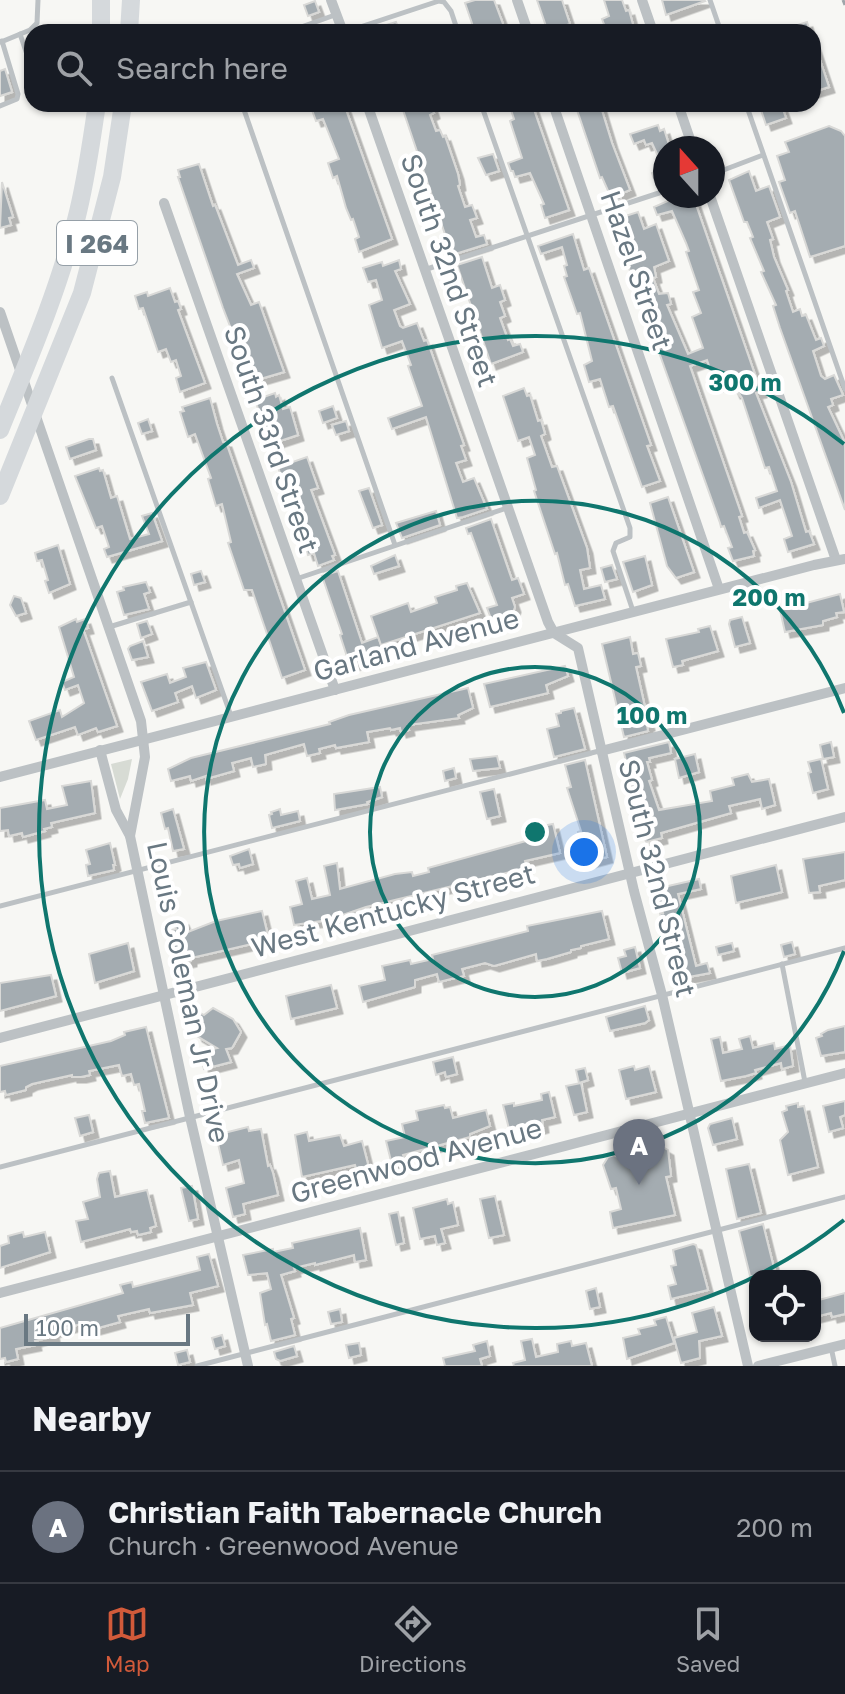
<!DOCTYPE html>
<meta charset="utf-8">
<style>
:root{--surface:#171b24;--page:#242831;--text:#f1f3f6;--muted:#9ea1a6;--line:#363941;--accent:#d15a3a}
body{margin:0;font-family:"Golos Text",sans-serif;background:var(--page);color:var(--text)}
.controls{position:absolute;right:24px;bottom:24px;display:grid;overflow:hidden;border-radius:16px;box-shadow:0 2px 6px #0004}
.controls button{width:72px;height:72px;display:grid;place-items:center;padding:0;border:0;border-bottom:2px solid var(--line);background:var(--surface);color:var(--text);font:40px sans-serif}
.compass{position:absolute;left:653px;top:136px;width:72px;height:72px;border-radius:50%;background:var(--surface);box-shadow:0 2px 6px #0004;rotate:339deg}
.scale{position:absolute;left:24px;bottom:20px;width:166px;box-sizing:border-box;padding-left:8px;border:4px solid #697882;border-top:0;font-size:22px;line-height:28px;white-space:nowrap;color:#697882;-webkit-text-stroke:6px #fff;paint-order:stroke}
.you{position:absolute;left:584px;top:852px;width:28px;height:28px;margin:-20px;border:6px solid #fff;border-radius:50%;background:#1a73e8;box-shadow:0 0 0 12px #1a73e833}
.badge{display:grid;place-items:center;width:52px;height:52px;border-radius:50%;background:var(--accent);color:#fff;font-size:26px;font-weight:700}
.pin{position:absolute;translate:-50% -66px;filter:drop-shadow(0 2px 4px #0008)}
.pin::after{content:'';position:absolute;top:42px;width:28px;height:24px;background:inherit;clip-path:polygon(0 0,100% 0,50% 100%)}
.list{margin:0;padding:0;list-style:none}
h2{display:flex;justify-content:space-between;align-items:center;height:104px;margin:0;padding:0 32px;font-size:34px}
h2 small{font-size:26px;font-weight:400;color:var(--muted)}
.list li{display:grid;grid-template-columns:52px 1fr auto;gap:24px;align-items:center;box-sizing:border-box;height:112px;padding:0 32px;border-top:2px solid var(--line)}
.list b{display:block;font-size:30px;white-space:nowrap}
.list p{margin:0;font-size:26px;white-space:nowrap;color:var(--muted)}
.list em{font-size:26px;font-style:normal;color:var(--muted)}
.icon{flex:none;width:44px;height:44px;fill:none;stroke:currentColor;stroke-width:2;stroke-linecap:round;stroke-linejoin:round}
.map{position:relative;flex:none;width:845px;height:1366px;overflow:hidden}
.search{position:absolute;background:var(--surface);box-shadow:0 2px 6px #0004;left:24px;right:24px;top:24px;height:88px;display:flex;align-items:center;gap:20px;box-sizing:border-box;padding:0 28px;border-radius:24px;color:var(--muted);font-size:30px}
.sheet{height:216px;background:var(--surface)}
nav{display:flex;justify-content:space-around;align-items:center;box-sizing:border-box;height:112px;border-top:2px solid var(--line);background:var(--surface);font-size:22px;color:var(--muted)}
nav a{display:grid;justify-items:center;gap:4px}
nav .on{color:var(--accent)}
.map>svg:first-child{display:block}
.green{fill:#d7dbd4}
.building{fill:#a4acb1;stroke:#d9d9d7;stroke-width:2;filter:url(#shadow)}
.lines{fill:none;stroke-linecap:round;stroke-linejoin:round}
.service{stroke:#bcc1c4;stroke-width:5}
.minor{stroke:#bcc1c4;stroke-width:10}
.motorway{stroke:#d5d9dc;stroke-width:18}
.rail{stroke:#9fa5aa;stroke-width:3;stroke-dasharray:12 6;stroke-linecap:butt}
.ring{fill:none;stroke:#0f766e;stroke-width:4}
.labels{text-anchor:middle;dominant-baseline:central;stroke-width:8;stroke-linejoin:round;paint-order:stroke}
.shield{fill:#fff;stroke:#96a0a8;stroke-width:2}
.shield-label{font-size:26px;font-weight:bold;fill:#697882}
.street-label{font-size:28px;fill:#697882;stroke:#fff}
.centre{fill:#0f766e;stroke:#fff;stroke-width:4}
.ring-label{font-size:24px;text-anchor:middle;font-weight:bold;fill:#0f766e;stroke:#fff;stroke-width:8;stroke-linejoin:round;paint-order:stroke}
</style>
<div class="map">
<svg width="845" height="1366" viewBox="0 0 845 1366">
<defs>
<filter id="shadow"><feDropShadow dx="5.5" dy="5.5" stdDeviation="0" flood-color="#0004"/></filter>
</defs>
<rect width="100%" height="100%" fill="#f7f7f4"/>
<path class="green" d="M132 759 128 779 120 799 111 764Z"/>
<g class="building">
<path d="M475 0H494L506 32H475L465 3Z"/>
<path d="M537 0H562L570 24 567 25 569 32H548Z"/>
<path d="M604 0H622L626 11 629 10 635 32H607L602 19 609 16Z"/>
<path d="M662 0H704L705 1 666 15Z"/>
<path d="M315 1 319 12 308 16 304 5Z"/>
<path d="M396 22 400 32H370V30Z"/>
<path d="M807 22 810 32H782V30Z"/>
<path d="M815 45 829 87 813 92V46Z"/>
<path d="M5 69 12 92 0 96V71Z"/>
<path d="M340 104H344L392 239 359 252 355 239 359 237 353 219 351 220 346 208 337 176 333 178 328 163 339 159 323 119 316 121 312 110 324 106 325 109Z"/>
<path d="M401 104H431L434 113 430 115 436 131 440 130 443 137 445 136 458 174 460 185 458 186 465 207 472 205 477 218 470 220 476 237 484 235 487 244 452 255Z"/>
<path d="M509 104H532L569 210 545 218 541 205 544 204 530 173 515 177 513 171H511L508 163 522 158 510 121 514 119Z"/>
<path d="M575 104H600L612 143 630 190 620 194 621 199 613 202 602 177 600 178Z"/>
<path d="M759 104H781L786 118 766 125Z"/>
<path d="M658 125 660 131 664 129 670 148H665L664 169 652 143 646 145 644 140 634 144 630 134Z"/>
<path d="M829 126 841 131 845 136V246L810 257 795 211 790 213 779 182 785 180 777 156 789 152 785 142Z"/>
<path d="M493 154 499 171 486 175 478 158Z"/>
<path d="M199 164 213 206 215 205 238 265 251 260 254 268 237 274 251 305 259 302 284 372 250 382 239 338 235 339 223 308 178 177H180L178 170Z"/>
<path d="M665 168V184L657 187 652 173Z"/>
<path d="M749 171 756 191 769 186 780 217 767 222 773 239 770 240 774 257 788 290 786 291 793 312 800 309 802 316 806 315 816 340 821 338 824 346 813 351 821 376 825 379 834 375 843 395 831 399 833 405 828 407 845 443V510L780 328 773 306 776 305 761 272 764 271 750 238 753 237 747 222H744L729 180Z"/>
<path d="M2 182 13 217 9 218 11 225 0 228Z"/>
<path d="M667 196H693L761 392 756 393 791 482 806 532 809 531 814 544 788 552 784 539 792 536 780 500 759 508 756 498 777 491 769 467 765 468 742 398 738 392 735 393 730 382 716 386 707 360 690 366 742 516 739 517 744 533 747 532 755 550 753 551 754 556 733 561 728 548 732 547 724 526 721 527 720 523 646 316 641 300 646 299 638 277 635 272 631 274 613 220 638 212 644 229 656 224 669 261 654 267 656 277 653 278 659 294 668 293 671 304 667 305 688 354 703 348 692 317 701 313 693 292 699 290 686 252 689 251 686 243 672 211 657 215 654 207 668 201Z"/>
<path d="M573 234 584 270 589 268 651 445 647 446 660 481 642 487 613 406 609 407 600 379 589 382 584 365 592 361 580 313 577 314 564 277 567 276 564 266 567 265 562 247 541 254 538 246Z"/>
<path d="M482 257 492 288 500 285 505 300 500 302 505 316 500 318 508 340 510 339 513 346 520 344 523 352 491 364 457 265Z"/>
<path d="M399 260 401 269 395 271 410 304 394 310 400 326 403 328 417 323 424 341 427 340 464 445 461 446 466 460 456 463 463 482 474 478 487 509 463 517 457 518 426 417 392 429 388 418 422 406 408 366 411 365 402 341 382 348 369 305 382 300 376 280 368 282 363 268 382 262 383 266Z"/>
<path d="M170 288 175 302 178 301 181 309 178 310 205 383 180 392 176 378 181 376 176 360 171 362 166 349 158 352 143 308 139 309 135 296 147 292 148 296Z"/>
<path d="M524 388 527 396 530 395 538 421 541 420 545 434 541 436 552 467 557 466 587 548 590 568 580 570 584 589 601 585 605 599 575 606 568 584 565 585 557 553 555 554 534 491 536 490 527 458 535 455 529 437 518 441 503 396Z"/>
<path d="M275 393 276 397 279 395 283 409 290 407 298 435 274 443 270 442 255 400Z"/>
<path d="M210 398 217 424 223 442H226L305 670 282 678 252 590H244L228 543 231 542 222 504 216 506 208 479 211 478 195 434 188 437 180 412 184 411 182 407Z"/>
<path d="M333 406 337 418 323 423 319 411Z"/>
<path d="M148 419 152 431 142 434 138 423Z"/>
<path d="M346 421 349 431 336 435 332 425Z"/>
<path d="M89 439H93L96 450 70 459 66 447Z"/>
<path d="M307 457 318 488 311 490 335 555 332 556 334 560 318 566 314 553 308 555 278 467Z"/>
<path d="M99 468 100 471 103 470 111 498 117 496 130 539 149 534 142 516 152 513 162 541 107 557 104 549 109 547 102 526 96 528 75 476Z"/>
<path d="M369 488 382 525 373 528 359 491Z"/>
<path d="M668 497 694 572 676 578 667 566 650 503Z"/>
<path d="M436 511 440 525 402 538 396 523Z"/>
<path d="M491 519 512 580 518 578 524 594 512 598 515 607 512 615 492 621 487 608 497 605 471 533 468 534 466 528Z"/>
<path d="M58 545 70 584 49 593 45 581 48 580 42 560 37 561 35 553Z"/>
<path d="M395 555 399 566 374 574 371 566Z"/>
<path d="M645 556 652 585 633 592 623 562Z"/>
<path d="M612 565 617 579 605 582 601 568Z"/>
<path d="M201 571 205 582 194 585 191 574Z"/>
<path d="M338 571 362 643 378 637 384 654 350 666 340 635 342 634 322 576Z"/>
<path d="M146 582 150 592 144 594 149 609 124 615 117 592 124 590 123 587Z"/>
<path d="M467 583 480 613 381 645 371 616 408 603 411 612 437 603 435 597 457 590 456 586Z"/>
<path d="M840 594 844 612 836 613 837 617 823 621V625L785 632 780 610Z"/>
<path d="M14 596 21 598 26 613 16 616 10 605Z"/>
<path d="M742 617 750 643 735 647 729 624 730 620Z"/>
<path d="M76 619 77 622 85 619 88 628 83 629 117 726 98 732 96 728 78 735 75 727 36 740 29 721 60 710 62 717 84 703 78 685 65 690 62 682 74 677 59 627Z"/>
<path d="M147 621 152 634 141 638 137 624Z"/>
<path d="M710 626 718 651 682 661 683 665 673 667 666 639 699 632 698 629Z"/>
<path d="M630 637 633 654 638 653 641 666 636 667 649 725H647L648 731 624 737 602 644Z"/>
<path d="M143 641 148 657 132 660 128 649 130 646Z"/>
<path d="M206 662 216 690 196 698 192 686 175 693 178 702 152 711 141 682 167 674 170 683 186 677 183 668Z"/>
<path d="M565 666 568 676 546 685 548 693 490 707 484 684Z"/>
<path d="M468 688 473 708 458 715 459 718 408 725 409 730 401 732 400 728 391 730 390 728 367 732 369 742 336 748 335 745 319 749 320 753 307 756 304 744 265 755 266 764 253 767 251 758 232 763 234 771 206 779V776L191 781 190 776 171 781 168 769 191 758 330 724 329 722 349 715Z"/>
<path d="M574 708 585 749 554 757 547 729 559 726 556 714 561 713V711Z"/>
<path d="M669 742 671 753 649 758 650 762H647L652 780 649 781 659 810 712 801 710 791 734 785 732 778 748 774 752 782 769 779 775 805 762 809 760 799 729 806 731 813 661 833 662 838 646 842 643 832H646V824L640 805 637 806 624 753Z"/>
<path d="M831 742 834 757 823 759 820 745Z"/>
<path d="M695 754 699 772 679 778 675 759Z"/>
<path d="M497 756 500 768 473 771 470 759Z"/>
<path d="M821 759 828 789 813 793 808 773 811 772 808 762Z"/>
<path d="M585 760 607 857 588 862 586 858 569 862 567 853 582 849 578 832 581 831 567 788 571 787 565 765Z"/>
<path d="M454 768 456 778 445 781 443 771Z"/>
<path d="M91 781 95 813 51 823 52 827 44 829 45 831 23 837 22 833 9 836 8 830 0 831V808L45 800 47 809 67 805 62 786Z"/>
<path d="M380 787 382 797 367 802 368 804 335 810 334 794Z"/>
<path d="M494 789 500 816 487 819 480 792Z"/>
<path d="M173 809 184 849 173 851 168 828 165 829 161 813Z"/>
<path d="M280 809 281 815 298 811 300 821 272 828 269 815 272 814 271 812Z"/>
<path d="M553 824 560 853 525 861 527 868 366 907 328 920 294 925 290 907 302 904 296 881 307 878 312 899 330 895 324 866 337 863 340 889 395 874 412 872 413 876 429 872 428 868 544 836 542 826Z"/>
<path d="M110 843 115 865H113L114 870 88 876 86 865 90 864 86 850Z"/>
<path d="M249 849 253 864 240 868 239 864 233 865 230 856Z"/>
<path d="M845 852V880L819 886 820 892 809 893 803 859Z"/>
<path d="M776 865 782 892 736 903 731 876Z"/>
<path d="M699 879 701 889 678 894 696 966 707 963 710 973 678 979 674 970 660 913H663L655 889Z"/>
<path d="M262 911 269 940 191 958V961L177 964 168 931 176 929 174 922 183 920 188 932 216 921Z"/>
<path d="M602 911 609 939 581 946V948L571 950V952L547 959 537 961 536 954 494 966 485 963 462 969 464 976 455 978 439 982 437 974 415 980V987L363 1002 359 986 385 980 382 966 410 960 411 964 424 961 433 959 432 955 528 931 527 926Z"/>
<path d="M792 942 795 954 784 957 781 945Z"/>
<path d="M128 943 134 971 95 983 89 954Z"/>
<path d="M732 943 734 951 718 955 716 947Z"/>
<path d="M635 947 640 968 622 973 618 958 626 956 624 950Z"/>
<path d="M51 975 56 996 0 1011V983Z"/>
<path d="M331 985 337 1008 291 1019 286 996Z"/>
<path d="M645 1006 649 1020 645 1023 610 1031 606 1017Z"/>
<path d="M213 1008 233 1019 241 1032 232 1048 226 1049 231 1062 204 1069 200 1052 217 1048 197 1036 195 1031 198 1026 189 1020 195 1010 204 1015Z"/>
<path d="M845 1026V1052L821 1056 816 1038 822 1036 821 1034 828 1030Z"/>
<path d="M146 1027 169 1118 145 1123 142 1111H145L139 1084 134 1085 131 1074 122 1076 119 1065 89 1071 90 1075 81 1077H72V1075L32 1084 26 1087V1090L6 1095 5 1091 0 1092V1066L111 1041 125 1035 124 1032Z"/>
<path d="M750 1036 753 1048 774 1043 775 1049 790 1045 793 1066 782 1069 781 1063 755 1070 756 1073 746 1076 721 1081 711 1039 720 1037 723 1053 742 1049 739 1039Z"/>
<path d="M453 1057 457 1074 446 1077 445 1072 436 1075 433 1062Z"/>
<path d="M634 1066 635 1070 649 1066 656 1092 626 1099 619 1070Z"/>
<path d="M585 1068 588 1080 579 1083 576 1070Z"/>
<path d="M581 1083 587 1112 574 1115 566 1086Z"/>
<path d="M549 1092 555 1117 542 1120 543 1127 529 1131 527 1125 509 1129 503 1105 514 1103V1106L542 1100 541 1094Z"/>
<path d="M845 1101V1115L840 1117 843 1128 829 1132 823 1106Z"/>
<path d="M798 1103V1107L804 1106 818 1167 788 1175 780 1140 788 1132 782 1112 787 1110 786 1106Z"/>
<path d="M444 1105 445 1108 450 1107 453 1118 486 1110 490 1126 470 1134V1137L403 1155 405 1162 392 1165 386 1141 405 1137 402 1124 418 1120 416 1111Z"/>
<path d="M89 1115 93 1132 80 1136 75 1118Z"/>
<path d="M732 1118 737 1139 713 1145 708 1128 710 1124Z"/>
<path d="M248 1127 249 1131 261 1129 268 1166 270 1165 273 1173 278 1195 243 1204 245 1214 233 1217 226 1188 244 1183 239 1160 223 1165 216 1135Z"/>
<path d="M307 1132 309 1141 340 1135 344 1146 362 1141 369 1168 357 1171 355 1165 302 1177 295 1135Z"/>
<path d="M659 1145 668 1150 671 1176 666 1177 675 1215 613 1228 610 1212 621 1209 616 1188 611 1189 603 1165 608 1157 614 1155 622 1160 647 1154 654 1146Z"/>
<path d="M749 1164 761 1213 737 1219 726 1169Z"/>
<path d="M110 1171 115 1197 147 1190 156 1226 150 1228 151 1232 138 1235 137 1231 131 1232 130 1229 81 1242 76 1221 88 1219 83 1202 100 1197 97 1179 99 1173Z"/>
<path d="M192 1186 198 1219 189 1221 181 1188Z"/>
<path d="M495 1196 504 1235 489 1238 480 1199Z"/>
<path d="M447 1199 448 1204 453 1202 458 1225 441 1229 445 1243 437 1245 435 1236 420 1239 413 1208Z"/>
<path d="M398 1212 404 1243 396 1245 389 1214Z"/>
<path d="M763 1224 776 1276H750L739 1231Z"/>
<path d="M360 1228 366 1260 355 1262 354 1255 315 1265V1263L294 1268 295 1271 281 1275 294 1318 291 1319 295 1335 271 1341 267 1324 265 1325 260 1293 271 1289 267 1273 248 1275 243 1255 273 1249V1252L293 1248 292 1243Z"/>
<path d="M23 1232 24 1237 45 1232 50 1252 0 1268V1246L9 1243 8 1236Z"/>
<path d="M693 1244 696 1245 708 1290 671 1299 668 1286 676 1284 671 1266 676 1265 673 1250Z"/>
<path d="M209 1254 218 1286 190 1293 193 1305 150 1313 149 1309 118 1316 120 1322 91 1330H87L86 1326 82 1328 81 1324 62 1329 53 1332 54 1336 35 1341 36 1345 16 1349 18 1359 6 1362 5 1358 0 1359V1328L123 1293 120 1285 132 1282 133 1287 200 1270 197 1257Z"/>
<path d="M596 1288 600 1307 590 1309 586 1291Z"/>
<path d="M845 1293V1314L832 1317 831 1313 815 1317V1301Z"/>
<path d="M714 1307 722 1336 699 1341 700 1358 681 1363 674 1338 697 1332 692 1313Z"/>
<path d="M340 1309 342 1322 331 1324 328 1312Z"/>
<path d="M666 1317 674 1343 627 1359 623 1338 640 1334 638 1329 656 1325 654 1320Z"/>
<path d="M222 1335 225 1346 215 1349 212 1338Z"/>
<path d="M532 1339 536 1357 558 1352 557 1344 571 1341 572 1346 586 1343 592 1366H514L513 1363 525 1360 521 1341Z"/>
<path d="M487 1341 490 1356 480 1359 482 1366H445L443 1358 475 1351 473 1345Z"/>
<path d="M359 1343 361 1355 349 1358 346 1345Z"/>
<path d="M294 1346 297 1356 280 1361 276 1359 274 1352Z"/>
<path d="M187 1350 190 1362 178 1365 175 1353Z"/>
</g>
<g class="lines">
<g class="service">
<path d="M710 0 721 32"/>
<path d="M287 32 335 15"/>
<path d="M345 32 439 1 444 2 451 11 458 32"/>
<path d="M20 34 32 69"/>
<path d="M1 42 30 30 37 23 38 0"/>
<path d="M242 104 395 545"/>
<path d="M481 104 630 528V537L616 543 613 551 633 611"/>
<path d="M746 104 845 389"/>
<path d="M0 106 17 99 18 94 2 41"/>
<path d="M713 174 763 155"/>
<path d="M427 269 665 191"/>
<path d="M112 378 231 716"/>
<path d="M296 579 507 508"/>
<path d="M109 627 191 602"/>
<path d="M0 906 599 751"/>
<path d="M782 964 805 1082"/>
<path d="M0 1167 845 948"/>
<path d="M831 1347 835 1366"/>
<path d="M197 1366 845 1197"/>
</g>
<g class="minor">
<path d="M331 0 343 32"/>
<path d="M517 0 528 32"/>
<path d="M642 0 653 32"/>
<path d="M367 104 548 622 554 633 578 648 634 891 662 995 748 1366"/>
<path d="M553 104 719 589"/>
<path d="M678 104 693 148"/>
<path d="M710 196 836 560"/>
<path d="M164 203 335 690"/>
<path d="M0 312 141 721 145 757 130 836 190 1117 248 1366"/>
<path d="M100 750 116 810 130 836"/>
<path d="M601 751 845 688"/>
<path d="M0 777 814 565 845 559"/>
<path d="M0 1038 845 817"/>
<path d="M0 1293 845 1073"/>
<path d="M758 1366 845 1344"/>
</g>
<g class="motorway">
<path d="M101 0V32"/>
<path d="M129 32 131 0"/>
<path d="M0 430C28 361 58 292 76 220 86 182 91 143 97 104"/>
<path d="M0 496 82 293 112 177 123 104"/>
</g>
<path class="rail" d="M843 0 845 5"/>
</g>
<g class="ring">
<circle cx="535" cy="832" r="165"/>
<path d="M844 951A331 331 0 1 1 844 713"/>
<path d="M844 1220A496 496 0 1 1 844 444"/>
</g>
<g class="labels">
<rect class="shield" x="57" y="221" width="80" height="44" rx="6"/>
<g class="shield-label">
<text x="97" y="243">I 264</text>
</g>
<g class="street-label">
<text transform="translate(450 270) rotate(71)">South 32nd Street</text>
<text transform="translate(637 270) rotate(71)">Hazel Street</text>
<text transform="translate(272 439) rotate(71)">South 33rd Street</text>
<text transform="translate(416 644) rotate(-15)">Garland Avenue</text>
<text transform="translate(658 878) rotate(76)">South 32nd Street</text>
<text transform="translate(393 910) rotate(-15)">West Kentucky Street</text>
<text transform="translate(189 992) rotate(78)">Louis Coleman Jr Drive</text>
<text transform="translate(416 1160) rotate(-15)">Greenwood Avenue</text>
</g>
</g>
<circle cx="535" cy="832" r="12" class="centre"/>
<g class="ring-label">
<text x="745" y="391">300 m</text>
<text x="769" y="606">200 m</text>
<text x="652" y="724">100 m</text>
</g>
</svg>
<div class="controls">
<button><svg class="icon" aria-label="locate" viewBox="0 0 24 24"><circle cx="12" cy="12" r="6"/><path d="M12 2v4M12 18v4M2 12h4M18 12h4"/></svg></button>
</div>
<svg class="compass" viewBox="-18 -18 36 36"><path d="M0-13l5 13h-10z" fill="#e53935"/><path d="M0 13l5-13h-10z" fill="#9ea1a6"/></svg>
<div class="scale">100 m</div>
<div class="you"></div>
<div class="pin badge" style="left:639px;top:1185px;background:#6b7280">A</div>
<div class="search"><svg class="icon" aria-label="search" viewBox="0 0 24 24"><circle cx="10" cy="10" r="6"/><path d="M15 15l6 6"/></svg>Search here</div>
</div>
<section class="sheet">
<h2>Nearby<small></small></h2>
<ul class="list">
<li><span class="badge" style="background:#6b7280">A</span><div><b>Christian Faith Tabernacle Church</b><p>Church · Greenwood Avenue</p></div><em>200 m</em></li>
</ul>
</section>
<nav>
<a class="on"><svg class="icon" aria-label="map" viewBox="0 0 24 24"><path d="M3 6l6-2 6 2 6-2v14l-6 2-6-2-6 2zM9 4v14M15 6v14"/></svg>Map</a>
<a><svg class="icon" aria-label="directions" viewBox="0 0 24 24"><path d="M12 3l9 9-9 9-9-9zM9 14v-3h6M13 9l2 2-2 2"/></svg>Directions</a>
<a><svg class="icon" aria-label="saved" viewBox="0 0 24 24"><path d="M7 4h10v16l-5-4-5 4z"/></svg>Saved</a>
</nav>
